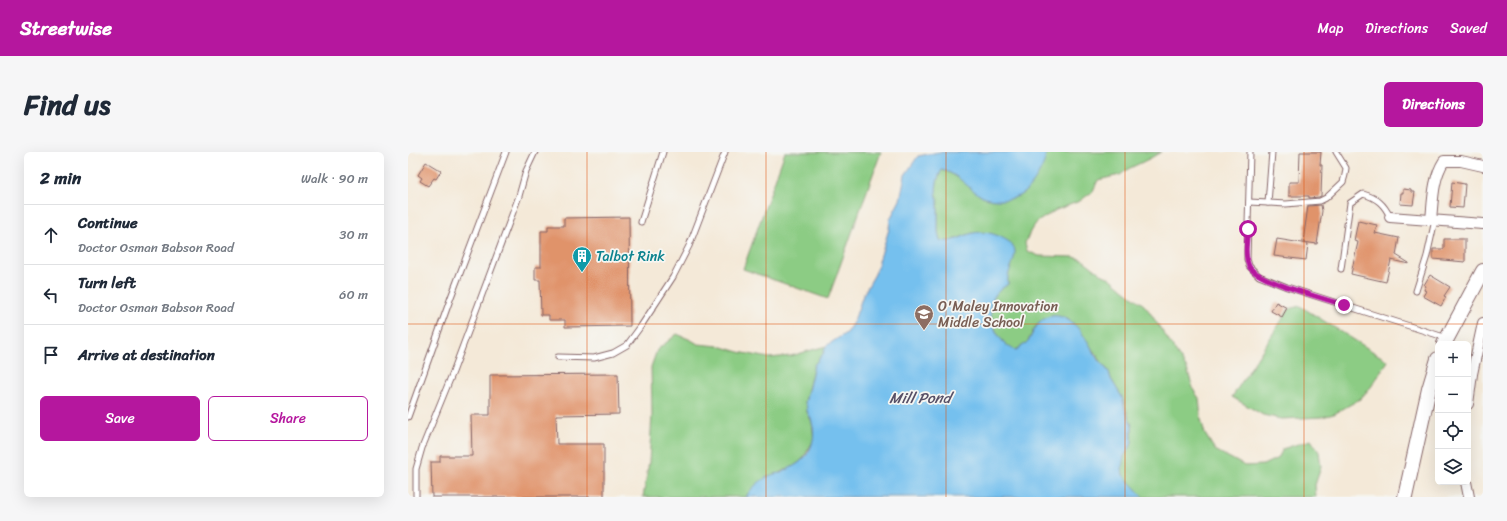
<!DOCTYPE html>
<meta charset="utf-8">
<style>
:root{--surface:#fff;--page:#f6f6f7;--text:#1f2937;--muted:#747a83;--line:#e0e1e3;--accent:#b5179e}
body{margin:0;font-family:Sriracha,sans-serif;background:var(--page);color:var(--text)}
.controls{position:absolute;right:12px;bottom:12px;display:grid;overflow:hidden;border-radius:6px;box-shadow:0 4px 16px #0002}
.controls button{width:36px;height:36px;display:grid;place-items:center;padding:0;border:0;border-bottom:1px solid var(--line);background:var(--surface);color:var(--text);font:20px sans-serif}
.stop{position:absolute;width:12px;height:12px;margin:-9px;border:3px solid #b5179e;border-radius:50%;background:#fff}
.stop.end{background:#b5179e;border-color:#fff;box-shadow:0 1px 4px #0008}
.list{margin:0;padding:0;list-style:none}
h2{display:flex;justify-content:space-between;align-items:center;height:52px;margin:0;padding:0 16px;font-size:17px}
h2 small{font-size:13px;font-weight:400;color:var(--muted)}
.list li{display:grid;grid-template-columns:26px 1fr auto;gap:12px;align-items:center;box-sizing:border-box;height:60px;padding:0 16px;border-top:1px solid var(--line)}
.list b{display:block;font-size:15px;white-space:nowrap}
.list p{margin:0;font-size:13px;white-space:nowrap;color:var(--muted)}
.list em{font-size:13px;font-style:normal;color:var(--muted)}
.actions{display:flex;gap:8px;padding:12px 16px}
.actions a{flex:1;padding:9px 0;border:1px solid var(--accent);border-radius:6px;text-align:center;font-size:14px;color:var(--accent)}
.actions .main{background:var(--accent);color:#fff}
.icon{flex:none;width:22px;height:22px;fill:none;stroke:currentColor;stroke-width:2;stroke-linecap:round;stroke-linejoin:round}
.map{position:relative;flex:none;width:1075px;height:345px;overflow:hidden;border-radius:6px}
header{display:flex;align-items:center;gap:24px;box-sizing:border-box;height:56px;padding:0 20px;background:var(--accent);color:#fff}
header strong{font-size:19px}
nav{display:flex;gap:22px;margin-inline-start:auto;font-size:14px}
.intro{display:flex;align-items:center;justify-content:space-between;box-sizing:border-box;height:96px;padding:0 24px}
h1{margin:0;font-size:28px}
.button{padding:10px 18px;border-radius:6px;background:var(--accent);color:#fff;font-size:14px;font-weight:700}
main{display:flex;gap:24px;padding:0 24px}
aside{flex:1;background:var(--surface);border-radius:6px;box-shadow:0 4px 16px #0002}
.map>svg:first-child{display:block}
.green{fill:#8ccc84;stroke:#6b7658}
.water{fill:#75c0ee;stroke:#60708c}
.building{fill:#e0936a}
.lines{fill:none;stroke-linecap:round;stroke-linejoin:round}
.service-casing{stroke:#866668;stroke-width:7}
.minor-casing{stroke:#866668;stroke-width:12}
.secondary-casing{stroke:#866668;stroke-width:16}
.service{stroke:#fff;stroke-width:5}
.minor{stroke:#fff;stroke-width:10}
.secondary{stroke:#fff;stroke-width:14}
.route{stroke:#b5179e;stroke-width:5}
.grid{fill:none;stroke:#e0560e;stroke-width:1;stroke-opacity:0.55}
.labels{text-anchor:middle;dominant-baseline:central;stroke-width:3.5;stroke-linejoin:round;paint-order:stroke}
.culture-label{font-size:14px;fill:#0d838f;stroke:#f6f6f2;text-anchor:start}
.education-label{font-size:14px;fill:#785e54;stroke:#f6f6f2;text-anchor:start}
.water-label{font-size:15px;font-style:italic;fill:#574f66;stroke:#f6f6f2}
</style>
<header>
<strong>Streetwise</strong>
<nav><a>Map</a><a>Directions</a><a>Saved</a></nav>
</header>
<div class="intro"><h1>Find us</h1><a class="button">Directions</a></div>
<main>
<aside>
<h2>2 min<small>Walk · 90 m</small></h2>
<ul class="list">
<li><svg class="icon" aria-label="ahead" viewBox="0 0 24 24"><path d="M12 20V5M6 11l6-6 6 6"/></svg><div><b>Continue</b><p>Doctor Osman Babson Road</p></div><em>30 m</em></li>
<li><svg class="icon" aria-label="left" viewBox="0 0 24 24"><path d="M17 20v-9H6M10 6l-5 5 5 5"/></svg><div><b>Turn left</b><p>Doctor Osman Babson Road</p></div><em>60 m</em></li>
<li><svg class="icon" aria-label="arrive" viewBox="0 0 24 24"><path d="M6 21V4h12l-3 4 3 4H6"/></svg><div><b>Arrive at destination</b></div></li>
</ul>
<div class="actions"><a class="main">Save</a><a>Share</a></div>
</aside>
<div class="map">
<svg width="1075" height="345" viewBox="0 0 1075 345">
<rect width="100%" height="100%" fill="#f6f6f2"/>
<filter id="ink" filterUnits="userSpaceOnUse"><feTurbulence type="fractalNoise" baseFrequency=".025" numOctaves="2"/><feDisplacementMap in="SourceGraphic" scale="8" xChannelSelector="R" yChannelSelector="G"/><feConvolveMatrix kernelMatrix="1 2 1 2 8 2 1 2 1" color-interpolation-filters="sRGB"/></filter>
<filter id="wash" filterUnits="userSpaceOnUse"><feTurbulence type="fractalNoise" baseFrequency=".012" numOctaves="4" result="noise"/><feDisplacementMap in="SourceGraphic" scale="16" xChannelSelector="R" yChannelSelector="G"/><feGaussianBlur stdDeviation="0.9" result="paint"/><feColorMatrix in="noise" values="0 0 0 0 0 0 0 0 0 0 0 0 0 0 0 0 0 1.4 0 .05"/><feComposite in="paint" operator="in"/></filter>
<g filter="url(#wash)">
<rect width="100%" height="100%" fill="#f4e9d8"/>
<g class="green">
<path d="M377 0H473L420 147 335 117Z"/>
<path d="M639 0H753L741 7 720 17 712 23 690 28 685 39 672 49 648 58 629 70 623 78 617 91 619 99 631 104 666 105 675 108 693 122 702 126 716 138 736 153 741 159 779 217 786 239 791 246 793 267 797 282 807 298 837 314 855 313 870 306 874 299V297L903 288 911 300 913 315 907 333 908 345H735L715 323 714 317 716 304 723 294 724 289V274L714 245 703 227 701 220 664 170 656 165 643 164 628 174 619 191 608 198C590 193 576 162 586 145 589 139 595 136 600 132L599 125 603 115 565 81 539 90 532 88 530 80V47C526 40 529 25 534 18L541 20 554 28 633 16Z"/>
<path d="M892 154 980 209 963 235 952 247 926 262 914 265 873 267 855 263 824 245 881 157Z"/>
<path d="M269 182 283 188 290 192 311 194 331 200 361 206 383 204 418 194 415 202 406 213 397 250 400 255 399 260 404 270 406 288 394 308 381 318H376L341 340 338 345H235L241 310 244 263 243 215 249 198Z"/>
</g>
<path class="water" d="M531 0H639C637 13 625 35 614 42 604 49 586 50 575 45 560 37 551 22 534 18 529 25 526 40 530 47V80L532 88C544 92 553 84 565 81 576 79 585 81 595 86 600 89 606 92 607 99 607 111 598 121 600 132 595 136 589 139 586 145 576 162 590 193 608 198 611 196 615 194 618 191 623 187 624 180 628 175 640 158 656 162 669 175 673 180 685 195 685 201L701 220 703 227 714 245 717 258 721 266 724 274V289L723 294 716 304 714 317 715 323 735 345H338C344 334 360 321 373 321 378 317 388 314 394 308 404 299 408 284 404 271 404 267 400 263 399 259 399 256 399 254 397 251L406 213 415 202 418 194 438 181 446 169 455 143 467 122 481 77 482 67 492 48 497 23 510 4Z"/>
<g id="blocks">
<g class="building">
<path d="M892 0H913L912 13H914L913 44 911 45 901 46V44H881V30H891Z"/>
<path d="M18 10 33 19 28 27 26 26 20 34 12 29 14 26 10 23Z"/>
<path d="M1044 30 1057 32 1055 56 1042 55Z"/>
<path d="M995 37 1003 38V40H1007L1005 53 992 52 993 41H995Z"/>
<path d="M913 53 914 59 909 92 895 90 900 54Z"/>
<path d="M221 65 222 174 157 175V168H141V163H133L132 128H127V115H133V79H140V74H156V66Z"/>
<path d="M950 69 969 73 967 81 991 86 988 103 1001 111V112L983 108 978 130 943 122 950 90 946 89Z"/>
<path d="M869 87 900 92 898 108 866 104Z"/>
<path d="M1036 87H1057V110L1025 107V97H1036Z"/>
<path d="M1022 123 1042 135 1036 144 1038 145 1033 154 1015 144 1018 139 1016 138 1018 134 1016 133Z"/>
<path d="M868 150 879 156 874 165 863 159Z"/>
<path d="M210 222 211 262 148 263 149 292H196V345H24L23 310H32V304H64L63 263H82V223Z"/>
</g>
</g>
</g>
<g filter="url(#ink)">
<use href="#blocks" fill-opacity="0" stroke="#866668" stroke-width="1"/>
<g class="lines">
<g class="service-casing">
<g id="service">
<path d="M842 0 839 107 841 114 851 124 879 135 1039 186"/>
<path d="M841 50 878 52 912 49 918 46 935 30 937 23 938 16 928 0"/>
<path d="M860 51 864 0"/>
<path d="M233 70 255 0"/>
<path d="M933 117 942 51 955 42C969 46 976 52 982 65"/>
<path d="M1008 139 1019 104 1027 68"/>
<path d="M150 205 186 206 205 201 219 193 233 174 265 125 281 94 317 0"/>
<path d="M0 265 43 145 98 0"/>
<path d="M8 345V317L14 296 45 220 111 44 118 19 127 0"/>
</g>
</g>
<g class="minor-casing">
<g id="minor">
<path d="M982 65 1075 72"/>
<path d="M1023 68C1025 48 1025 26 1036 9H1053L1075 14"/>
<path d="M1060 252 1064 222 1075 171"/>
<path d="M1058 330 1061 345"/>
</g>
</g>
<g class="secondary-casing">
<g id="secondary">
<path d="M1036 192 1075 119"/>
<path d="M997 345 1021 237 1030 207"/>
</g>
</g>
<use href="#service" class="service"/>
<use href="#minor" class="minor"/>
<use href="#secondary" class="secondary"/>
</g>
</g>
<g class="lines" filter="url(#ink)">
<path class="route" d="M840 77C839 88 836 103 841 114 847 129 919 147 936 153"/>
</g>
<path class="grid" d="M179 0V345M358 0V345M538 0V345M717 0V345M896 0V345M0 172H1075"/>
<defs>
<g id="building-pin" transform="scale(1)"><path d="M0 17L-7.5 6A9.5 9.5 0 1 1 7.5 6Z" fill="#0f9aa8" stroke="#f6f6f2"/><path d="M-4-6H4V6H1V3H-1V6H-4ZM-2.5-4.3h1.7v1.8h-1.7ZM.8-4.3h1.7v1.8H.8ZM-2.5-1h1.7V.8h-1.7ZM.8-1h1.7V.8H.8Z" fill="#fff"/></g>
<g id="school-pin" transform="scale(1)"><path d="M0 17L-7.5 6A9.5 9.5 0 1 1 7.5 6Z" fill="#8d6e63" stroke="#f6f6f2"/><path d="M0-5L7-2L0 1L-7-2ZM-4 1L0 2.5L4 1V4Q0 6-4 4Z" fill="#fff"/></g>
</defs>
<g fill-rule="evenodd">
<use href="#building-pin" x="174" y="104"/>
<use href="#school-pin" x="516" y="162"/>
</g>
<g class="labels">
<g class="culture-label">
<text x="188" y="104">Talbot Rink</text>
</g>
<g class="education-label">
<text x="530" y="154">O'Maley Innovation<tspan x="530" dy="16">Middle School</tspan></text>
</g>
<g class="water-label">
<text x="512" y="246">Mill Pond</text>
</g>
</g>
</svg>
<div class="controls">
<button>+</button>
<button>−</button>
<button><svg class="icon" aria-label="locate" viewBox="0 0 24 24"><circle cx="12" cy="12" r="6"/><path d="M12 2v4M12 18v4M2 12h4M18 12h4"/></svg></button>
<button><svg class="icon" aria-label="layers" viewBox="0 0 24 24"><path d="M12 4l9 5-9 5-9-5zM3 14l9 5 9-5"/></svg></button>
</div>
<div class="stop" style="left:840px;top:77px"></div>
<div class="stop end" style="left:936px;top:153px"></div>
</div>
</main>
